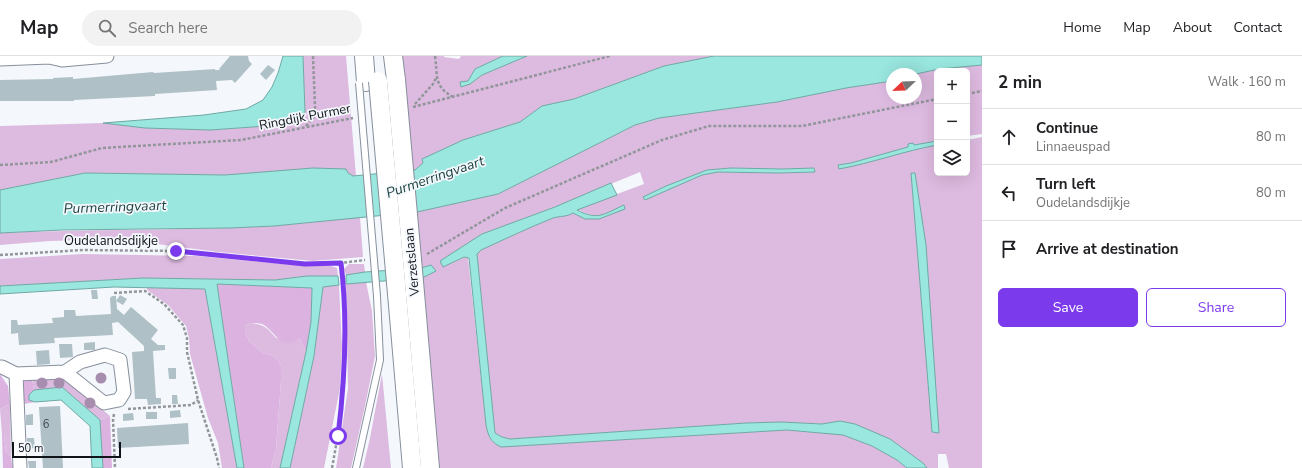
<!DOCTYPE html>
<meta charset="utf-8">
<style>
:root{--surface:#fff;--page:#f2f2f2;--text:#202124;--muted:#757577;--line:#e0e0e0;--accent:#7c3aed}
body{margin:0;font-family:"Nunito Sans",sans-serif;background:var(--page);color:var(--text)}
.controls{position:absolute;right:12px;top:12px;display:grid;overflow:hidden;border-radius:6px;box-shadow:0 4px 16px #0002}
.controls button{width:36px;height:36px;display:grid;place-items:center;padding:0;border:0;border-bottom:1px solid var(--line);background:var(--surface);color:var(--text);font:20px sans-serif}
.compass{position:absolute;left:886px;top:12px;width:36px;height:36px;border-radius:50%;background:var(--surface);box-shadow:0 4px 16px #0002;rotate:247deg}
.scale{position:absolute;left:12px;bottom:10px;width:109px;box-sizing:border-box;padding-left:4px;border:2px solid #101418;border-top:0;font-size:11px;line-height:14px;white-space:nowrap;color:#101418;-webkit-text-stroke:3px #f4f8fd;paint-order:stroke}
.stop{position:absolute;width:12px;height:12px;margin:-9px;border:3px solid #7c3aed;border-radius:50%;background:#fff}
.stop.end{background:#7c3aed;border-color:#fff;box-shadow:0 1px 4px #0008}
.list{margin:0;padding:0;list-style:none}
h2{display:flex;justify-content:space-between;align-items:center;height:52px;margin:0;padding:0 16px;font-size:17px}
h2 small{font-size:13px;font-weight:400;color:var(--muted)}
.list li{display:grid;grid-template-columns:26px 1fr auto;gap:12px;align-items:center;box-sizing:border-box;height:56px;padding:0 16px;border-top:1px solid var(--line)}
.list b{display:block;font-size:15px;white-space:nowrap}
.list p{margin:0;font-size:13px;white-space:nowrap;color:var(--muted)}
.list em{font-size:13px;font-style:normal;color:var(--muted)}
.actions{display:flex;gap:8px;padding:12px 16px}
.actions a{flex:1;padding:9px 0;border:1px solid var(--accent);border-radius:6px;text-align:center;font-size:14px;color:var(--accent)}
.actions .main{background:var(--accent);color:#fff}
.icon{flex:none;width:22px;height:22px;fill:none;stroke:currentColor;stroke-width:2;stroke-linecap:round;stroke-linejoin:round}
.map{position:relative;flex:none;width:982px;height:412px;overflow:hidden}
header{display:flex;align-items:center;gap:24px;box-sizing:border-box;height:56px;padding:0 20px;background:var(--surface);border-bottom:1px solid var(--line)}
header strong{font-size:19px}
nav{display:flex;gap:22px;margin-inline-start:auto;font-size:14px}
.search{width:280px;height:36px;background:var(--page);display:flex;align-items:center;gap:10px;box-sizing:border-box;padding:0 14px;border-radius:22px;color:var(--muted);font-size:15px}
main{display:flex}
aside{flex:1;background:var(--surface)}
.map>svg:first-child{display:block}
.green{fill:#ddbae0;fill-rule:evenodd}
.forest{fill:#dcb3e0}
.water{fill:#99e7df;stroke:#70a8a3}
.building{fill:#afc0c6}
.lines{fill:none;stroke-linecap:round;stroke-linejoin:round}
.service-casing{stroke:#868f9b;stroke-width:8}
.minor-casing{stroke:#868f9b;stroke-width:15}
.secondary-casing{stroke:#868f9b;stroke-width:20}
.path{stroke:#92969b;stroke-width:2.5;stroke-dasharray:3 2;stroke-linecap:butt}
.service{stroke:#fff;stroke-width:6}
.minor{stroke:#fff;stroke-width:13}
.secondary{stroke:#fff;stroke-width:18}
.service-bridge-casing{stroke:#868f9b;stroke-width:8;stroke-linecap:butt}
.secondary-bridge-casing{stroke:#868f9b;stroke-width:20;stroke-linecap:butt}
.service-bridge{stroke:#fff;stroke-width:6}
.secondary-bridge{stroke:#fff;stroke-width:18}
.tree{fill:#a78dae}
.route{stroke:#7c3aed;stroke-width:5}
.labels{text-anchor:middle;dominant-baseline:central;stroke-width:3.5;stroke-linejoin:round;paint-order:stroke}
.number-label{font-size:11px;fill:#383f44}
.street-label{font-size:13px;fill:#101418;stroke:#f4f8fd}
.water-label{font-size:14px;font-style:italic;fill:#1e4340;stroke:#f4f8fd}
</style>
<header>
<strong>Map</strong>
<div class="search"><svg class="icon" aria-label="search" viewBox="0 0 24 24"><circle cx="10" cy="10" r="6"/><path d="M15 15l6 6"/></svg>Search here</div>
<nav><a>Home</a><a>Map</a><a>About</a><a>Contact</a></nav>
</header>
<main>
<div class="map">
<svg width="982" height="412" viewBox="0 0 982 412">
<rect width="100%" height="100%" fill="#f4f8fd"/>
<g class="green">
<path d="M303 0H346L356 120H353L348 117 225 119 85 117 0 134V70L103 67 145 72 210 74 295 68 305 56Z"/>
<path d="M401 0H444V1L459 3 461 0H503L475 13 468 25 470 28 482 19 527 0H714L664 10 574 43 542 50 520 66 463 84 422 104 423 107 415 114 412 115Z"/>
<path d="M982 9V78L967 80V15H937V85L914 89 913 87 909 91 851 107 838 109 839 112C872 107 904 95 937 89V117H967V84L982 81V412H949L946 398H938V412H927L923 407 890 383 840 365 822 368 781 366 746 367 510 383 502 381 495 377 477 198 481 194C505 183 528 172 553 162 559 160 567 161 573 156 597 168 602 162 625 152L624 149C603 159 599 165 577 153L644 128 640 116 555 151 482 178 443 211 465 201 468 202 486 369C488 380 490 386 501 391L787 374 843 379 872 390 897 404 907 412H437L417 156 498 138 635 69 659 62 777 46 846 32 892 25V42H916V18L939 13ZM731 112 783 113 814 112 815 116 778 117 718 116 702 119 643 141 666 130 707 114ZM911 117 939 377 932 376Z"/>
<path d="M360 161 363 201 313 205 218 196 119 183 50 185 0 189V177C91 173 182 175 272 170 301 168 331 164 360 161Z"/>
<path d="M83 198 197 200 295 209 331 210 337 212 338 220H307L275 224 143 222 0 230V203Z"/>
<path d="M349 208H364L365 216 346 219 344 213Z"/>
<path d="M366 226 372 255 375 300 365 350 351 412H336L348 332 346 228Z"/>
<path d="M339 229 342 292 340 332 324 412H290L314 300 323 231Z"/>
<path d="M147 231 205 233 237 412H222L218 387 208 362 190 298 189 282 186 270 168 249 147 234Z"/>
<path d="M249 267C263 268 267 271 276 282L298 284 300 283 306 296 280 412H271L276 393 281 325V310L278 304 271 299 263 297 250 286 245 276V270Z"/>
<path d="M382 318 391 412H363L370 382Z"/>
<path d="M65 322 110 360 100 364 62 331 34 334 32 323Z"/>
<path d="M10 348 11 400 6 397 4 378H2L0 353Z"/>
</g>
<g class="forest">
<path d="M217 228 312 232 311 266 306 296 300 283C278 294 277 276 262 268 258 267 253 267 249 267L245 270V276L250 286 263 297 271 299 278 304 281 310V325L276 393 271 412H244Z"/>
<path d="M0 318 8 330 10 348 0 353Z"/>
<path d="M32 323 34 334 29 339V344L35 346 24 348 21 325Z"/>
<path d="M110 360 112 412H103L100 364Z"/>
<path d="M2 378H4L6 397 11 400 12 408 14 412H3Z"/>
</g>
<g class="water">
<path d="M283 0H303L305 56 301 63 295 68 210 74 145 72 103 67 204 59 246 53 263 44 272 31 278 17Z"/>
<path d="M503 0H527L482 19 470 28 461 31 460 26 468 25 475 13Z"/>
<path d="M714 0H982V9L939 13 916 18H892V25L846 32 777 46 659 62 635 69 498 138 417 156 274 170 230 172 62 174 0 177V134L85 117 225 119 313 112 346 113 348 117 353 120 415 114 423 107 422 103 463 84 520 66 542 50 574 43 664 10Z"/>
<path d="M937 85V89C904 95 872 107 839 113L838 109 851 107 908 91V88L913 87 914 89Z"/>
<path d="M731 112 783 113 814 112 815 116 778 117 718 116 702 119 645 144 643 141 666 130 707 114Z"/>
<path d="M911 117H915L926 189 939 377 932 376Z"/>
<path d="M611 127 617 139 577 154C598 165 604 158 624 149L625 153 599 163H585L573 157C567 161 559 160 553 162 528 172 505 183 481 194L477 198 495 377 502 381 510 383 746 367 781 366 822 368 840 365 855 368 890 383 923 407 927 412H907L897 404 872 390 843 379 787 374 501 391C490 386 488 379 486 369L469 202 464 201 443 211 440 205 482 178 555 151Z"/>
<path d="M431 209 436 215 422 222 346 228V219L365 216 421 212Z"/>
<path d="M307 220H338L339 229 323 231 314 300 290 412H280L306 296 311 266 312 232 217 228 244 412H237L205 233 114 231 0 238V230L143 222 275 224Z"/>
<path d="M62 331 100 364 103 412H92L90 370 61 344 35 346 29 344V339L34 334Z"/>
</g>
<g class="building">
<path d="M230 0H248L249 5 252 8 235 27 232 24 216 25 217 34 155 38V40L74 44V45H0V24L53 23V22L73 21V23L153 16 154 17 215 13V14H220L219 13Z"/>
<path d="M268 9 275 14 266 24 260 18Z"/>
<path d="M91 234H97L98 243H92Z"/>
<path d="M120 239 127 243 123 249 116 245Z"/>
<path d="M112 240H116L117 253 124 259 131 251 158 274 151 283 158 289H165V294L153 295 156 342H161V348L148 349 147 343H135L132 296 144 295V290L118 266 112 267 113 279 54 282 55 287 19 289 18 277 11 278V264H17L18 269 53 267 52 262 64 261V254H75L76 260 111 258 110 242Z"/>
<path d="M95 286V294H84V287Z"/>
<path d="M59 288H72L73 301 60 302Z"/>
<path d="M49 294 50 308 37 309 36 295Z"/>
<path d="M168 312H176V323H169Z"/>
<path d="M172 339H177L178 348H172Z"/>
<path d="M60 350 63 412H43L39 351Z"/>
<path d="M180 354 181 361 170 362V355Z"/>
<rect x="146" y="356" width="11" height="7"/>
<path d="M133 357 134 364 123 365V358Z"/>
<path d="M33 358V369H26V359Z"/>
<path d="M188 367 189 388 118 392 117 372Z"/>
<path d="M27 382H34L35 392 27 393Z"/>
<path d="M28 405H36V412H29Z"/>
</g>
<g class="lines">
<g class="service-casing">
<path id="service" d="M356 412 380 304 377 240"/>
</g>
<g class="minor-casing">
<g id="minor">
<path d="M0 3 49 1 62 4 107 0"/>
<path d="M0 311H2L16 318 65 316 80 306 105 299 120 304 124 336 119 344 104 347 65 316"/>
<path d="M16 318 20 412"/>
</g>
</g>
<g class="secondary-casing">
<g id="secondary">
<path d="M364 0 366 26"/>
<path d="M393 0 396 24"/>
<path d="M415 237 430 412"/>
<path d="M397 238 412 412"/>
</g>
</g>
<g class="path">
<path d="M435 0C438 19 433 30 453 41"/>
<path d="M967 38 982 35"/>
<path d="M415 48 433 28 436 22"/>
<path d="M413 51 610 0"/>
<path d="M306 70 314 61 315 51 313 0"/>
<path d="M0 109 51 106 102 92 241 84 353 62"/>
<path d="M427 198 505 152 662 84 709 70H802L937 43"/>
<path d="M0 199 83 194 176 195 305 208 341 207 365 204"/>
<path d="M114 237 145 235 164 248 183 269 187 282V296L198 344 217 402 219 412"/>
<path d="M128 353 191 349 198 344"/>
<path d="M114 358 113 363 115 412"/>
<path d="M332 412C345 344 349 276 341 207"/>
</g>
<use href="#service" class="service"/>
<use href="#minor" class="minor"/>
<use href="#secondary" class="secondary"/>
<g class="service-bridge-casing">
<path id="service-bridge" d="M359 27 377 240"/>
</g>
<g class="secondary-bridge-casing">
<g id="secondary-bridge">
<path d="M396 24 415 237"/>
<path d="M378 25 397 238"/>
</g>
</g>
<use href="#service-bridge" class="service-bridge"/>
<use href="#secondary-bridge" class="secondary-bridge"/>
</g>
<g class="tree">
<circle cx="101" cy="322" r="5.5"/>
<circle cx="42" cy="327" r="5.5"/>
<circle cx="59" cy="327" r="5.5"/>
<circle cx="90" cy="347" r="5.5"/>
</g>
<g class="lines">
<path class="route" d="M176 195 305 208 341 207C348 264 345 323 338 380"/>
</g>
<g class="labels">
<g class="number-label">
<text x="46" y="368">6</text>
</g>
<g class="street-label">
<text transform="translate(305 61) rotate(-11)">Ringdijk Purmer</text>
<text x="111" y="185">Oudelandsdijkje</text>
<text transform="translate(412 206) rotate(-95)">Verzetslaan</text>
</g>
<g class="water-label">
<text transform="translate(435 121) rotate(-19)">Purmerringvaart</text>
<text transform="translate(115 151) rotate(-2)">Purmerringvaart</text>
</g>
</g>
</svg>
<div class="controls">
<button>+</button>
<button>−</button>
<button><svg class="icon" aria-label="layers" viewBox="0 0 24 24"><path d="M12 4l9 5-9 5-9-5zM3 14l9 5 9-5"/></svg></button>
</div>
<svg class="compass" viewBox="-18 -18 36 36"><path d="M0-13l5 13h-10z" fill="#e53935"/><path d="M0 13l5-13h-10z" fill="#757577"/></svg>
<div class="scale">50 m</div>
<div class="stop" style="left:338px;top:380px"></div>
<div class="stop end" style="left:176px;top:195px"></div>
</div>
<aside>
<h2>2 min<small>Walk · 160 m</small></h2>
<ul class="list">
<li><svg class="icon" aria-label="ahead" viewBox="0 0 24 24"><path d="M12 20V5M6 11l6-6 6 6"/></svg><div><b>Continue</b><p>Linnaeuspad</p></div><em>80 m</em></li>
<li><svg class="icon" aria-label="left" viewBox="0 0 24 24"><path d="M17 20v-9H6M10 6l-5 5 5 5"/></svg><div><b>Turn left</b><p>Oudelandsdijkje</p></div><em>80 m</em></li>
<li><svg class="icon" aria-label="arrive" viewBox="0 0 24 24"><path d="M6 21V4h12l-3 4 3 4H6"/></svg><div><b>Arrive at destination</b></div></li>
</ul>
<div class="actions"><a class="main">Save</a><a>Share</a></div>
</aside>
</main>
